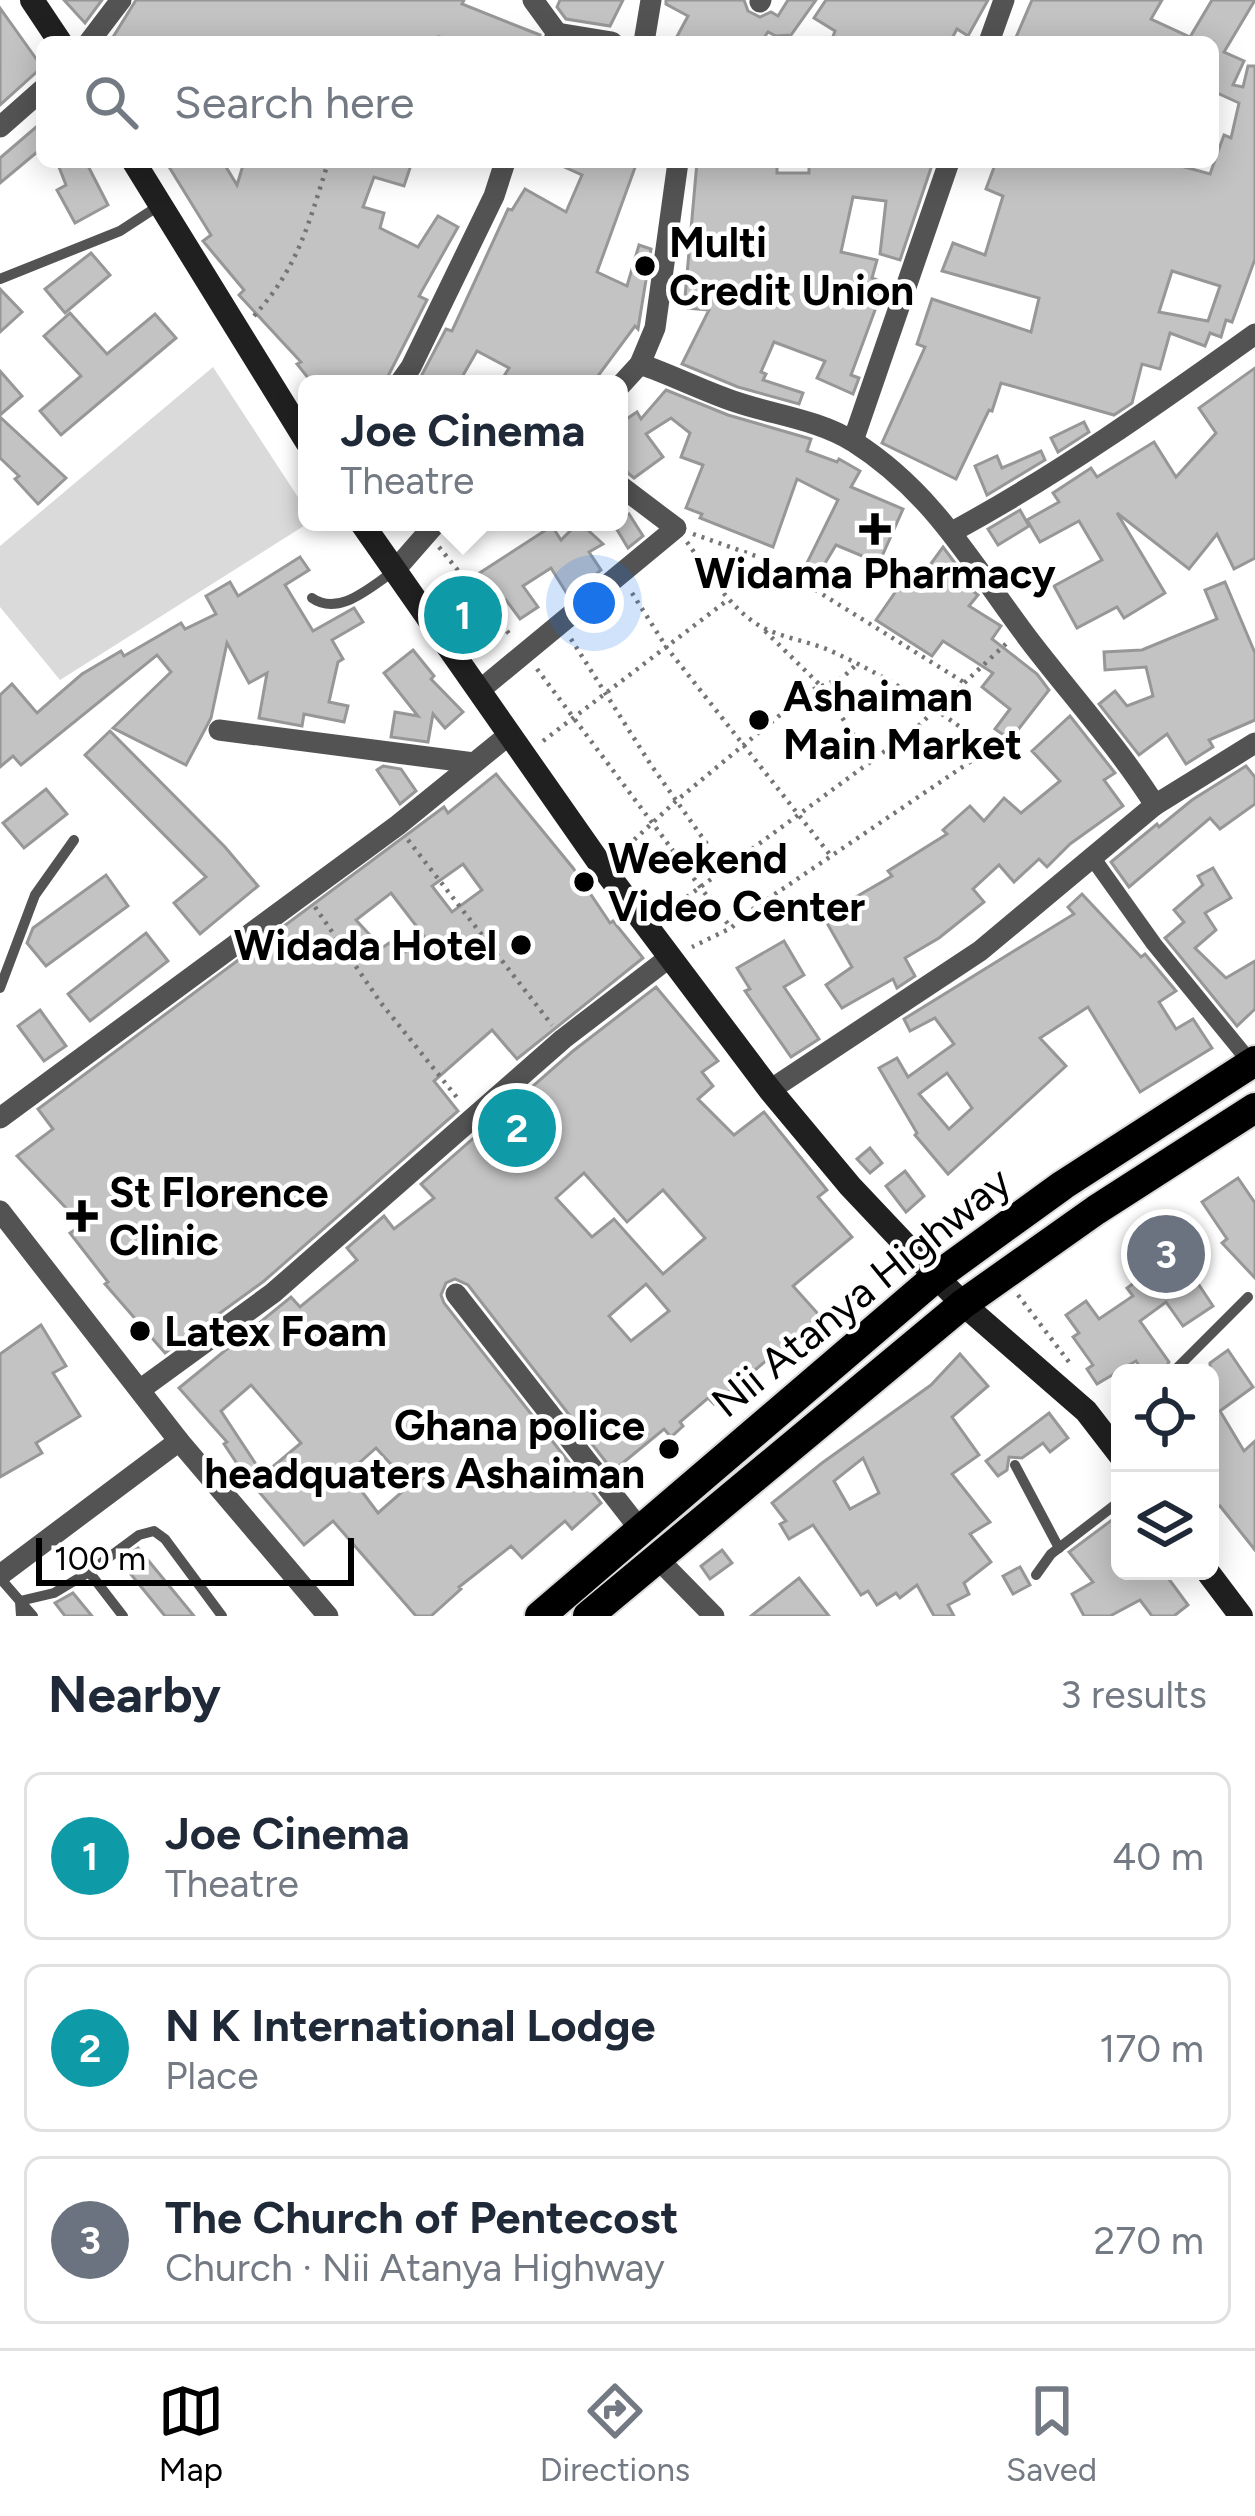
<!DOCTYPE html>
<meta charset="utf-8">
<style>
:root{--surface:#fff;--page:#f2f2f3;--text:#1f2937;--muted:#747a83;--line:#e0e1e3;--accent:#000}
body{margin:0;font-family:Figtree,sans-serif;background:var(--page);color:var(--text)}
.controls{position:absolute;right:36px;bottom:36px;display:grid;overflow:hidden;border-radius:18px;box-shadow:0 6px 30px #0003}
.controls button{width:108px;height:108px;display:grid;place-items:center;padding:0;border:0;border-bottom:3px solid var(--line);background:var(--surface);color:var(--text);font:60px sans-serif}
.scale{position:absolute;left:36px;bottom:30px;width:318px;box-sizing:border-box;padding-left:12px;border:6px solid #000;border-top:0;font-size:33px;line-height:42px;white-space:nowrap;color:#000;-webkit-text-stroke:9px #fff;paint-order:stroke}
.you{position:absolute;left:594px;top:603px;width:42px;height:42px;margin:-30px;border:9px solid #fff;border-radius:50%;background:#1a73e8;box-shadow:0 0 0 18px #1a73e833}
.badge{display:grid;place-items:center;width:78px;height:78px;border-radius:50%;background:var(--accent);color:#fff;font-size:39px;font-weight:700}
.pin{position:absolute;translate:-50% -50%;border:6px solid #fff;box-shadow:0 3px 12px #0006}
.popup{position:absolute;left:298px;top:375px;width:330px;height:156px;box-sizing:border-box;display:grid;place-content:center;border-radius:18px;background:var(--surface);filter:drop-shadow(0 3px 9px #0005);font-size:39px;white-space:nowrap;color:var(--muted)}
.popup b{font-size:45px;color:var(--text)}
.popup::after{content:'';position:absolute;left:50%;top:100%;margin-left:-24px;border:24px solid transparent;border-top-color:var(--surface)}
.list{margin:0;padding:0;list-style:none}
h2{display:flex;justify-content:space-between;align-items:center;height:156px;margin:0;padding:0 48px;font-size:51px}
h2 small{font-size:39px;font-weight:400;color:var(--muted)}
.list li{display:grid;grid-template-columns:78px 1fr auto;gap:36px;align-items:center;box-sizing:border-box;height:168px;margin:0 24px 24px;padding:0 24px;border:3px solid var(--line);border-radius:18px}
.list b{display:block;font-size:45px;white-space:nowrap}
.list p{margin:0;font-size:39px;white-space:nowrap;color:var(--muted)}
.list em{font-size:39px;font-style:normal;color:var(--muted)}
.icon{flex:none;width:66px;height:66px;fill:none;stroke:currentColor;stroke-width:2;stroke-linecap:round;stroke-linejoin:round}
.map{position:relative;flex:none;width:1255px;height:1616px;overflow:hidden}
.search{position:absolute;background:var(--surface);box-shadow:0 6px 30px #0003;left:36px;right:36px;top:36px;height:132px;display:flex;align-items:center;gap:30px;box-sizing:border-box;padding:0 42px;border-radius:18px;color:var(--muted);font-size:45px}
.sheet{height:732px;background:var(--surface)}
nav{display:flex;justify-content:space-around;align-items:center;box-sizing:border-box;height:168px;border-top:3px solid var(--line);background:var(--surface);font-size:33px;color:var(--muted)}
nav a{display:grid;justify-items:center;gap:6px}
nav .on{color:var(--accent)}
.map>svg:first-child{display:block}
.green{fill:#dadada}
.building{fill:#c3c3c3;stroke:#979797;stroke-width:3;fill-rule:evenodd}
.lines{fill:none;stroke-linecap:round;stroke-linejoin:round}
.primary-casing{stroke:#dbdbdb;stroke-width:34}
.path{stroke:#757575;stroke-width:4.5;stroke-dasharray:3 6;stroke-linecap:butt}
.service{stroke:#535353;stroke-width:10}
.pedestrian{stroke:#535353;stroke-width:16}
.minor{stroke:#535353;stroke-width:21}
.secondary{stroke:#202020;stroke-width:24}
.primary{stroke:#000;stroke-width:30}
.poi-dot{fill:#000;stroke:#fff;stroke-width:4.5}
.labels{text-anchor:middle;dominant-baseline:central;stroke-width:9;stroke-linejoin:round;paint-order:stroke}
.poi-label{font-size:42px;font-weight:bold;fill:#000;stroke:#fff;text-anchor:start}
.street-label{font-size:42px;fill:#000;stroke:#fff}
</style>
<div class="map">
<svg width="1255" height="1616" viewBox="0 0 1255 1616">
<rect width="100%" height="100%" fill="#fff"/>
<path class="green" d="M213 367 307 511 310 522 60 680 0 607V546Z"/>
<g class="building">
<path d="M64 0H102L85 23Z"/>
<path d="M136 0H464L462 4 540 35 538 42H457L439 37 438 42H110Z"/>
<path d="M560 0H623L610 26 566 19 557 7Z"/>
<path d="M666 0H744L748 11 760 17 771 12 778 16 788 0H816L791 35 776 36 768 32 761 42H674L688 16 666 4Z"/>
<path d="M826 0H988L968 36 957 29 950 42H831L835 31 814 18Z"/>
<path d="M1032 0H1162L1151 19 1190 37 1212 0H1255L1224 52 1244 61 1233 85 1243 87 1248 66H1255V259L1232 322 1226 320 1221 337 1210 333 1205 346 1170 333 1160 369 1142 364 1132 403 1114 415 1001 383 992 411 989 410 956 479 882 443 925 347 917 344 932 299 1031 332 1039 298 942 271 953 243 985 255 1003 196 986 189 996 162H1178L1177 165 1210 174 1224 135 1231 138 1239 103 1213 91V42H1014ZM1172 271 1220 286 1208 321 1159 312Z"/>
<path d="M0 8 42 67 0 105Z"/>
<path d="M42 122V148L0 183V158Z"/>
<path d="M57 162H86L108 205 75 223 57 190 66 185Z"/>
<path d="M166 162H223L237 185 244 162H412L404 186 374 177 363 207 384 213 380 228 418 247 438 216 458 227 419 296 427 300 384 384H313L297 364 301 362 239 295 244 290 203 241 211 235Z"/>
<path d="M553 162H637L597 272 627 286 639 245 651 249 638 329 635 326 592 384H499L509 368 477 351 458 384H417L446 329 452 331 508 209 512 210 525 189 566 212 582 175Z"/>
<path d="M697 162H777V173H809V162H933L900 260 880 254 886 201 853 197 841 252 877 260 872 278 885 283 851 375 859 378 853 394 817 378 825 361 774 342 761 372 766 374 763 380 803 393 799 404 738 387 682 364 709 310 684 308Z"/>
<path d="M91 253 110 275 65 313 45 289Z"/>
<path d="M0 289 22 312 0 332Z"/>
<path d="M70 313 107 354 155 314 176 338 61 435 40 411 81 376 44 336Z"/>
<path d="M1255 368V558L1234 569 1217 534 1189 569 1117 513 1165 593 1124 618 1117 607 1077 628 1054 586 1102 560 1079 521 1040 542 1027 520 1059 502 1053 493 1091 468 1097 477 1154 442 1176 477 1216 433 1199 408Z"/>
<path d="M0 371 22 396 0 415Z"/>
<path d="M666 390 728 415 811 439 807 451 837 462 839 459 860 471 851 487 903 509 879 563 836 545 815 580 802 573 838 500 797 479 773 547 700 518 702 514 686 508 703 465 681 457 690 433 671 418 646 434 663 457 634 478 629 474 619 460V424L637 412 641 419Z"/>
<path d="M0 417 66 478 38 504 15 479 19 476 0 458Z"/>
<path d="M1084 422 1089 432 1058 452 1051 438Z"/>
<path d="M1041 451 1045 460 987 495 975 466 997 456 1002 468Z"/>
<path d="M1020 510 1029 526 998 545 988 529Z"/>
<path d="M629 514 643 536 628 548 613 523Z"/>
<path d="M579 522 603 544 589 552 601 570 569 597 551 568 523 586 538 607 520 619 506 600 498 607 475 576 552 526 561 540Z"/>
<path d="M943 547 961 571 956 578 978 595 969 606 1001 626 992 639 1037 674 1049 690 1010 740 995 729 1010 709 982 687 993 673 943 641 932 656 876 620 912 568 922 576Z"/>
<path d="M300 557 309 570 285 585 313 631 354 608 363 622 332 640 343 659 338 662 329 702 348 706 344 722 304 714 302 726 259 718 267 673 249 683 227 643 211 718 186 765 113 728 171 672 157 655 21 765 13 756 0 767V695L12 684 37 713 82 674 121 651 124 656 181 623 185 629 216 614 206 596 230 582 238 596Z"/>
<path d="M1225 582 1255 653V720L1209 740 1213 747 1186 764 1167 734 1139 755 1099 704 1115 691 1127 706 1153 696 1146 667 1105 670 1104 652 1142 650 1217 619 1205 590Z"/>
<path d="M413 650 434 676 431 679 463 712 445 728 433 714 428 742 391 737 395 712 418 716 384 673Z"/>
<path d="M1070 716 1115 773 1104 780 1123 806 1070 844 1047 867 1039 859 1014 882 999 865 973 889 984 902 939 938 905 958 915 976 897 988 893 979 842 1008 826 985 852 967 823 916 892 876 888 871 947 834 943 830 970 806 984 821 1004 798 1021 813 1060 781 1032 751Z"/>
<path d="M110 731 225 847 258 886 200 934 174 903 206 877 85 755Z"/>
<path d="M383 766 401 769 416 791 400 804 377 770Z"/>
<path d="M1246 766 1255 777V804L1220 829 1210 818 1129 887 1111 862 1157 824 1159 827 1192 800Z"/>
<path d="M496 774 573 868 610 923 613 921 643 958 517 1059 492 1030 434 1081 458 1111 264 1281 165 1353 105 1284 108 1282 70 1233 82 1225 17 1156 53 1129 38 1109 444 807 448 813ZM463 864 482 890 452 912 432 886ZM391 893 424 936 400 956 389 943 382 948 356 920Z"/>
<path d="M46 789 67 814 24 848 3 823Z"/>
<path d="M1213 868 1231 898 1205 913 1216 930 1195 948 1226 978 1255 961V1009L1237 1026 1165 938 1184 922 1174 910 1203 885 1198 876Z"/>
<path d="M106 875 128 906 46 966 27 943 33 928Z"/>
<path d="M1082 894 1141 957 1145 954 1176 991 1159 1002 1176 1029 1193 1019 1212 1048 1140 1092 1088 1007 1040 1038 1066 1066 948 1174 915 1135 917 1133 879 1068 897 1058 908 1077 954 1044 935 1018 910 1031 904 1019 1074 914 1068 907ZM947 1073 972 1108 949 1129 919 1094Z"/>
<path d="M146 933 168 961 90 1021 68 994Z"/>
<path d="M784 941 804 975 784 987 819 1039 791 1057 745 991 750 989 737 968Z"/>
<path d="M656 987 718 1061 702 1072 713 1086 698 1099 734 1135 764 1112 827 1190 818 1197 852 1237 793 1286 820 1316 714 1404 708 1398 680 1422 683 1426 671 1437 664 1429 613 1471 468 1285 455 1279 446 1283 441 1295 444 1303 601 1503 572 1529 565 1521 522 1558 511 1546 459 1587 461 1589 431 1616H416L333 1521 304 1545 244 1474 224 1444 227 1442 179 1388 291 1297 300 1307 357 1260 347 1248 384 1216 394 1229 434 1198 421 1184 573 1051ZM584 1173 627 1222 663 1190 705 1238 663 1274 614 1219 592 1237 556 1198ZM646 1284 669 1311 631 1341 609 1316ZM251 1385 301 1443 263 1475 221 1411ZM376 1448 410 1485 378 1513 348 1473Z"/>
<path d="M40 1010 66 1046 44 1061 18 1026Z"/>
<path d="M870 1148 882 1163 870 1173 857 1159Z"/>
<path d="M905 1171 924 1196 906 1212 886 1186Z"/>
<path d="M1238 1178 1255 1203V1278L1222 1243 1227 1239 1202 1202Z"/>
<path d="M1171 1222 1201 1275 1195 1279 1213 1306 1183 1326 1166 1302 1140 1321 1169 1362 1162 1373H1144L1136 1361 1097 1384 1087 1369 1093 1365 1073 1337 1079 1333 1066 1315 1086 1301 1099 1319 1133 1296 1127 1288 1148 1273 1143 1267 1149 1264 1136 1245Z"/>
<path d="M41 1325 66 1366 53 1373 80 1416 36 1443 42 1453 0 1477V1354Z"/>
<path d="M1228 1350 1253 1387 1220 1411 1244 1451 1255 1441V1550L1220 1506 1210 1511V1363Z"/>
<path d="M960 1354 988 1386 952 1417 979 1455 952 1474 990 1522 970 1534 991 1562 964 1583 969 1594 948 1605 954 1616H934L917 1585 900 1598 896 1593 877 1605 868 1591 861 1595 813 1525 789 1539 780 1524 786 1521 772 1503 822 1463 931 1385ZM863 1458 879 1493 850 1509 834 1481Z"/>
<path d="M1049 1413 1068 1438 1050 1452 1043 1443 1022 1458 1009 1457 1007 1470 998 1476 986 1461Z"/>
<path d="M1116 1517 1120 1522V1571H1163L1188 1605 1174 1616H1152L1140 1600 1110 1616H1084L1072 1594 1093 1582 1069 1552Z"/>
<path d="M138 1548 194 1616H165L120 1561Z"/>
<path d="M722 1550 732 1563 710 1579 701 1566Z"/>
<path d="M1020 1567 1030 1585 1013 1594 1003 1576Z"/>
<path d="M799 1578 829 1616H751Z"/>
<path d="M73 1593 92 1616H65L55 1603Z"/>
</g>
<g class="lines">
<g class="primary-casing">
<g id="primary">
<path d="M540 1616 936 1277 1063 1185 1255 1061"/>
<path d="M588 1616 963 1304 1096 1210 1255 1108"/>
</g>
</g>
<g class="path">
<path d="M254 316C299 266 308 225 328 163"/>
<path d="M693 534 767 560 965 683"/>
<path d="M687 542C708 571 728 607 760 626 781 638 809 641 831 651 888 677 940 710 989 749L750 911 731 928 692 947"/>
<path d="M439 547 511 636"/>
<path d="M632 593 667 648 831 856"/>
<path d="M765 631 821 686 871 761"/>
<path d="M571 639 651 765 724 868"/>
<path d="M537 669 731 928"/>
<path d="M543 741 729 599"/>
<path d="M408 840 552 1025"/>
<path d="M621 852 676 801 809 691 842 678 857 664"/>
<path d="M315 907 381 1003 459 1100"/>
<path d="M665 913 915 729 1009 641"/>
<path d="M1018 1295 1072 1366"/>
</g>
<g class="service">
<path d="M0 279 120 231 160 205"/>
<path d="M312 598C339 617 370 587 393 572"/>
<path d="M0 988 35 895 74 840"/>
<path d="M1172 1373 1248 1297"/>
<path d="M1015 1465 1059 1548"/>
<path d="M89 1572 139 1535 154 1531 165 1539 222 1616"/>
<path d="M1036 1575 1051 1554 1120 1501"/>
<path d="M0 1578 33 1616"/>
<path d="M21 1616 20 1601 54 1593 89 1572 123 1616"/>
</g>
<path class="pedestrian" d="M1092 857 1154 944 1251 1063"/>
<g class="minor">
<path d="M533 0 557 33"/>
<path d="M760 2 761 0"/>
<path d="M89 42 121 0"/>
<path d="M553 42 557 33 612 42"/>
<path d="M644 42 651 0"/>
<path d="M989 42 1004 0"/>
<path d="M0 127 42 90"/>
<path d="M640 364C672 375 701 390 733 401 773 415 817 419 854 442 936 494 976 571 1033 645 1074 698 1119 748 1155 805"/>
<path d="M399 384 411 367 494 196 505 162"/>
<path d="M619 387 640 364 655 328 678 162"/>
<path d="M853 441 949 162"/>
<path d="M952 532C1059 474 1156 405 1255 334"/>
<path d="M395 570 437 522"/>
<path d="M480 690 676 528 619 485"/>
<path d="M219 730 474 763"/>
<path d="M770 1090 980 951 1155 805 1255 743"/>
<path d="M0 1118 398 825 510 734"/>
<path d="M0 1211 179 1441 328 1616"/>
<path d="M456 1294 639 1528"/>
<path d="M141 1389 273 1293 563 1039 670 957"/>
<path d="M656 1557 714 1616"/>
<path d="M0 1575 179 1441"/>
</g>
<g class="secondary">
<path d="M32 0 60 42"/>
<path d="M134 162 307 442"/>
<path d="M361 522 603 868 770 1090 850 1186 919 1259 963 1304 1086 1411 1120 1455"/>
<path d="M1207 1571 1241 1616"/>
</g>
<use href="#primary" class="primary"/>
</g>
<g class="poi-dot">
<circle cx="645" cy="266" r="12"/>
<path d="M869 511h12v12h12v12h-12v12h-12v-12h-12v-12h12z"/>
<circle cx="759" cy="720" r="12"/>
<circle cx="584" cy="882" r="12"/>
<circle cx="521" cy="945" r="12"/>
<path d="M76 1198h12v12h12v12h-12v12h-12v-12h-12v-12h12z"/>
<circle cx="140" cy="1331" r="12"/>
<circle cx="669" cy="1449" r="12"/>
</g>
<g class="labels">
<g class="poi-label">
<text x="669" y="242">Multi<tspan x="669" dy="48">Credit Union</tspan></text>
<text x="875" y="573" text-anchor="middle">Widama Pharmacy</text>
<text x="783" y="696">Ashaiman<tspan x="783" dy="48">Main Market</tspan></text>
<text x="608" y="858">Weekend<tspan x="608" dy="48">Video Center</tspan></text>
<text x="497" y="945" text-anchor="end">Widada Hotel</text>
<text x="109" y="1192">St Florence<tspan x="109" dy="48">Clinic</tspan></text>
<text x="164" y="1331">Latex Foam</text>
<text x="645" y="1425" text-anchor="end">Ghana police<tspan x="645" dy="48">headquaters Ashaiman</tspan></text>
</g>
<g class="street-label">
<text transform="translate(861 1292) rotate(-39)">Nii Atanya Highway</text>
</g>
</g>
</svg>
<div class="controls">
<button><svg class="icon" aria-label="locate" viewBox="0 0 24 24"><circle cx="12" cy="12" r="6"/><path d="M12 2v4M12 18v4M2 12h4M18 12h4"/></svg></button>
<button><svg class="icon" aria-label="layers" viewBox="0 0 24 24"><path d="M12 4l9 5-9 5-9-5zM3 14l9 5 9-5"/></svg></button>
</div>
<div class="scale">100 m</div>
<div class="you"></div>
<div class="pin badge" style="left:463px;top:615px;background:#0f9aa8">1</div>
<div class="popup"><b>Joe Cinema</b>Theatre</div>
<div class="pin badge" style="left:517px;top:1128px;background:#0f9aa8">2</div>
<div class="pin badge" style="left:1166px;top:1254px;background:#6b7280">3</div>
<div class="search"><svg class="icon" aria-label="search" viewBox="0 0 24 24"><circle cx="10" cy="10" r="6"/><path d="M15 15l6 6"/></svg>Search here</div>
</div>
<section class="sheet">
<h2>Nearby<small>3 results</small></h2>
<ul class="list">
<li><span class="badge" style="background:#0f9aa8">1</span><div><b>Joe Cinema</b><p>Theatre</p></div><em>40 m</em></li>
<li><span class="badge" style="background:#0f9aa8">2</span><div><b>N K International Lodge</b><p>Place</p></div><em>170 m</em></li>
<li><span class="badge" style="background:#6b7280">3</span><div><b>The Church of Pentecost</b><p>Church · Nii Atanya Highway</p></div><em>270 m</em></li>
</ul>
</section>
<nav>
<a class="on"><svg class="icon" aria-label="map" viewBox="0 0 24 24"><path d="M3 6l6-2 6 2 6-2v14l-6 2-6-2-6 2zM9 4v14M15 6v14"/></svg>Map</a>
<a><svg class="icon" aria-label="directions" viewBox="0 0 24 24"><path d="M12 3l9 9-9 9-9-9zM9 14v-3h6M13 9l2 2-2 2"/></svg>Directions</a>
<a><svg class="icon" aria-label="saved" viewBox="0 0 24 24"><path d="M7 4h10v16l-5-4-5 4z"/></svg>Saved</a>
</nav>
